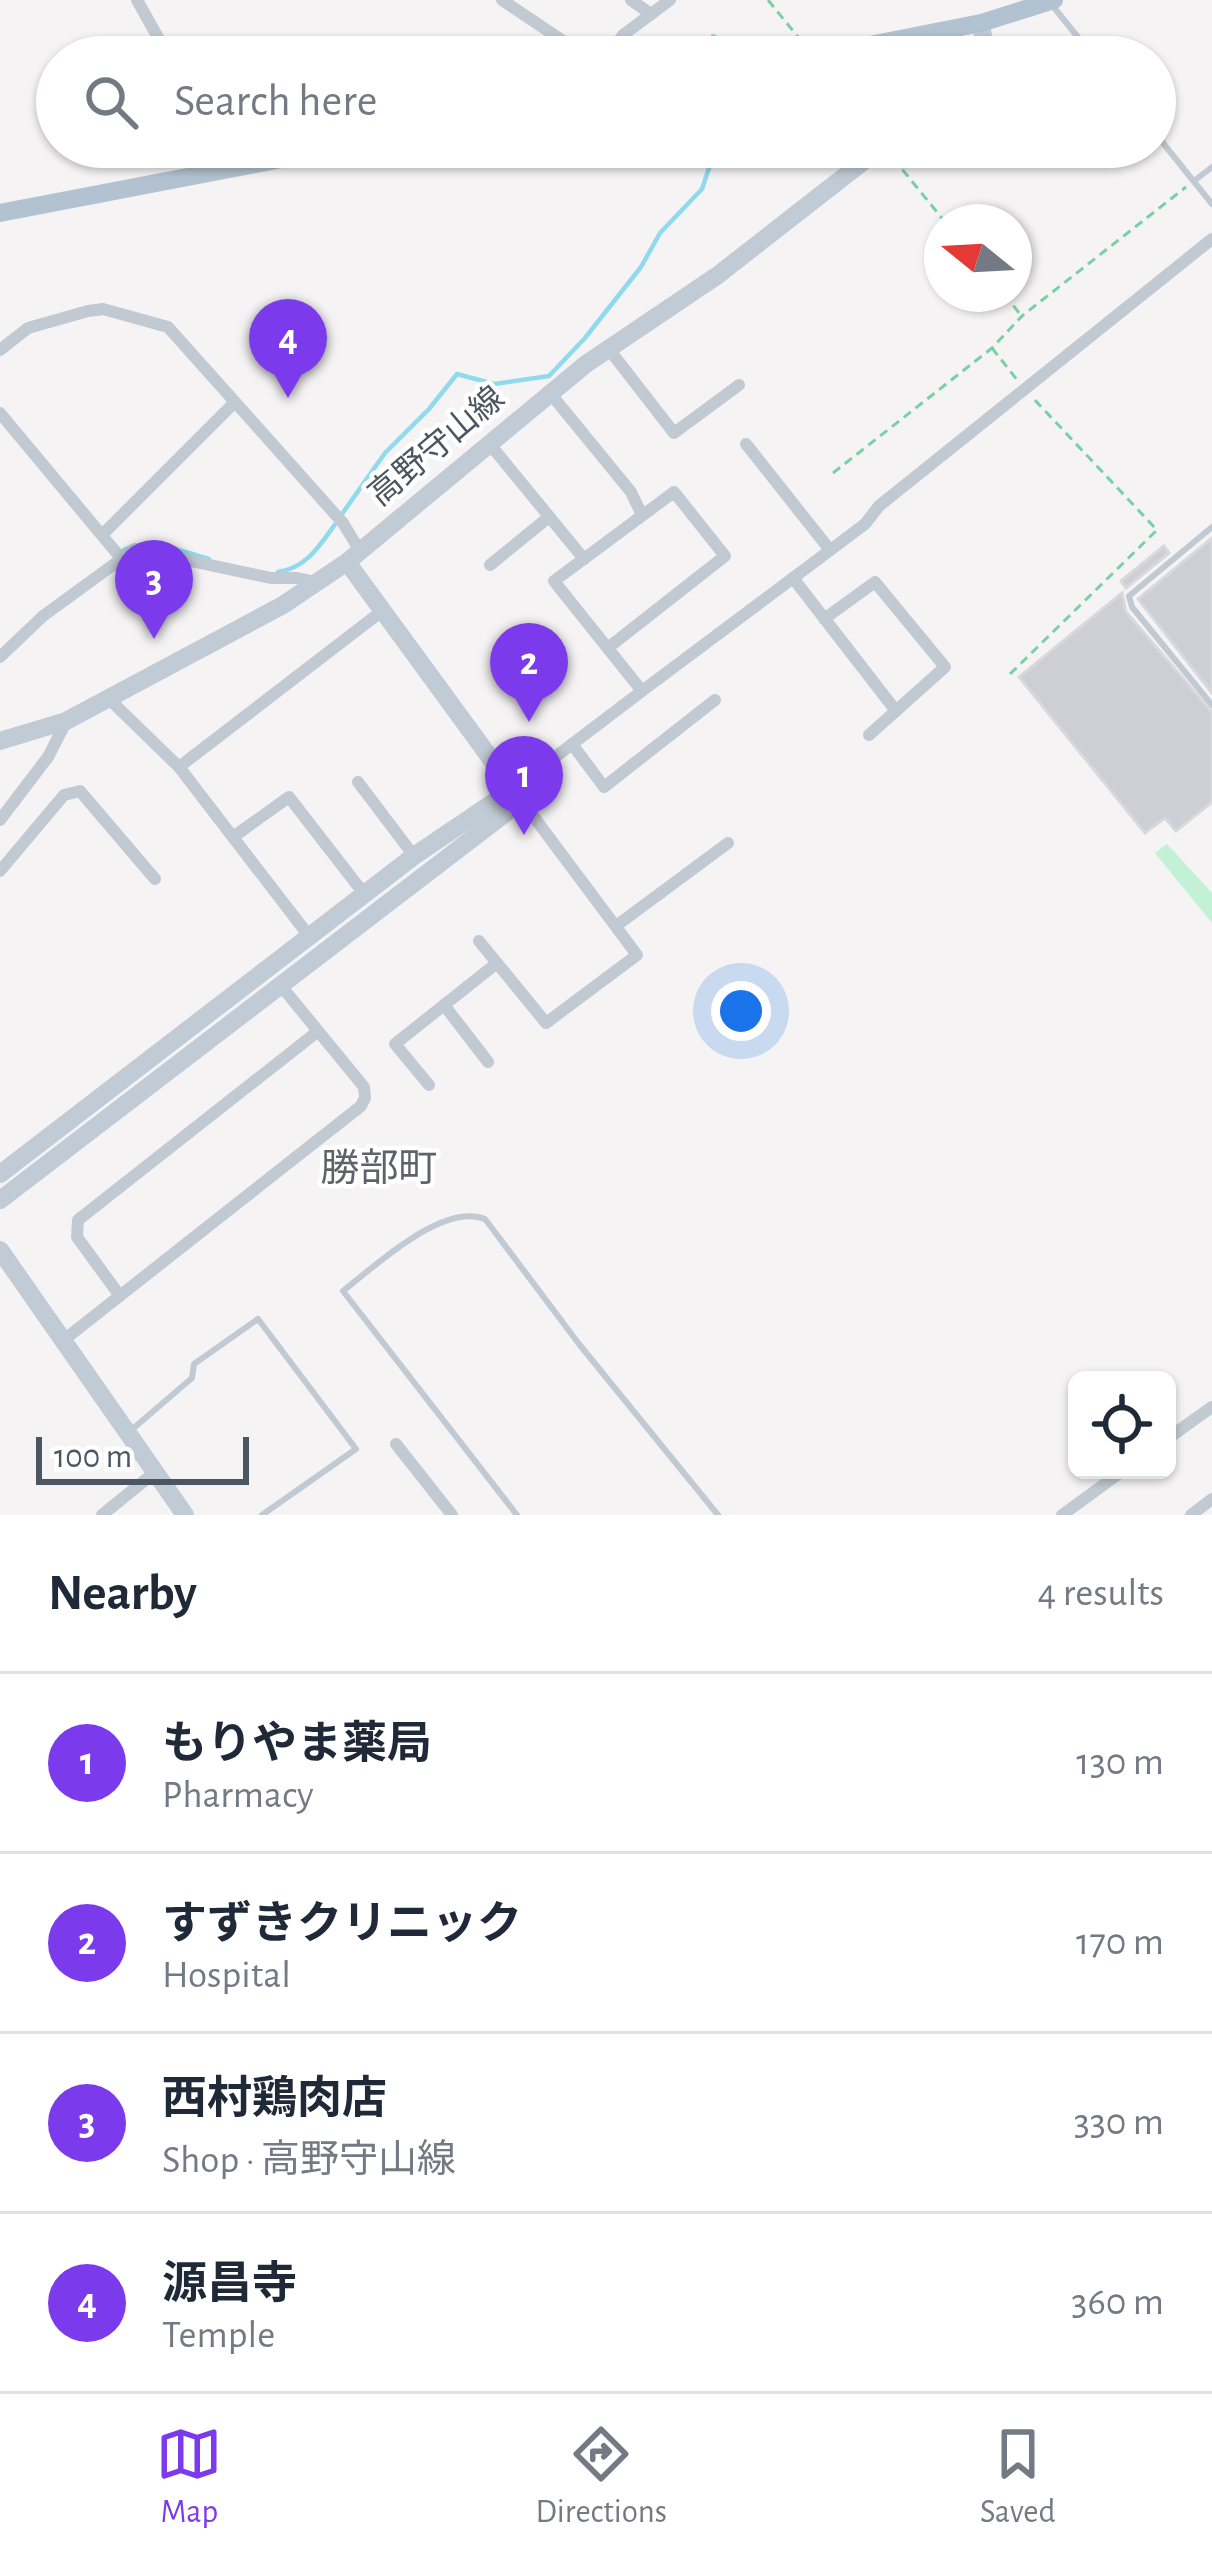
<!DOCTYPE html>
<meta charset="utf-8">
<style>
:root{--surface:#fff;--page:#f6f6f7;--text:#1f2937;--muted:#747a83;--line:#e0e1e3;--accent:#7c3aed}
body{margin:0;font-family:"Alegreya Sans","Noto Sans JP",sans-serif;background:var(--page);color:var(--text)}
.controls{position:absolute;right:36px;bottom:36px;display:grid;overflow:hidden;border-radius:18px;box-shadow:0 3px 9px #0004}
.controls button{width:108px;height:108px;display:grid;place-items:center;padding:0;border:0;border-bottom:3px solid var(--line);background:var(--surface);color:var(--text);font:60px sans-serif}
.compass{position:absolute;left:924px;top:204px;width:108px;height:108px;border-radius:50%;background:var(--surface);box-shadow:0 3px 9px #0004;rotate:288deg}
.scale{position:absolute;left:36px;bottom:30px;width:213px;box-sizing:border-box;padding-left:12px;border:6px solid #4a5661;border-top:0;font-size:33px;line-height:42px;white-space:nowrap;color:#4a5661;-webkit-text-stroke:9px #fff;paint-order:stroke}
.you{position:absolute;left:741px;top:1011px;width:42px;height:42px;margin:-30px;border:9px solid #fff;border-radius:50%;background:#1a73e8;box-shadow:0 0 0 18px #1a73e833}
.badge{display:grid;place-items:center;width:78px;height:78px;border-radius:50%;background:var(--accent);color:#fff;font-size:39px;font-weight:700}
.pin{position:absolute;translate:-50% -99px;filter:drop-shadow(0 3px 6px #0008)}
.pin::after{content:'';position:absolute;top:63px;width:42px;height:36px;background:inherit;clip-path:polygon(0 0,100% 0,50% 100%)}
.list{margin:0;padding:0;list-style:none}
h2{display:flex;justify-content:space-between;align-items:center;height:156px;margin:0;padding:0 48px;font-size:51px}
h2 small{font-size:39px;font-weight:400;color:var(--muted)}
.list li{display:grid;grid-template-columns:78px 1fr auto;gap:36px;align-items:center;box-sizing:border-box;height:180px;padding:0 48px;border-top:3px solid var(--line)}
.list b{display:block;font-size:45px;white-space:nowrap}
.list p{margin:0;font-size:39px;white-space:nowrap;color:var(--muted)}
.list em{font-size:39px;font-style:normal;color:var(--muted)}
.icon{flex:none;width:66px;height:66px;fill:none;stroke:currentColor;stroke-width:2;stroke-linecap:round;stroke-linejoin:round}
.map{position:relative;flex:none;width:1212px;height:1515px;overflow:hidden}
.search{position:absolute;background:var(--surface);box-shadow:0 3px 9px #0004;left:36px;right:36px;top:36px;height:132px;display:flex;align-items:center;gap:30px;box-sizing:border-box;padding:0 42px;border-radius:66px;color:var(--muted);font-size:45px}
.sheet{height:876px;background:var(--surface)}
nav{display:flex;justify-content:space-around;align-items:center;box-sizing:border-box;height:168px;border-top:3px solid var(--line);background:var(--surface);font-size:33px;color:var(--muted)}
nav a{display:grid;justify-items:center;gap:6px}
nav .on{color:var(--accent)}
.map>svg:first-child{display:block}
.commercial{fill:#fdf9ef}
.green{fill:#c3f1d5}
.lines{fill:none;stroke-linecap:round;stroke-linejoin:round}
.stream{stroke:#90daee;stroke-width:4.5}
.building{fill:#cdcfd5;stroke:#d7d9de;stroke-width:3}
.path{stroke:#7ad0a6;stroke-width:3;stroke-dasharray:9 6;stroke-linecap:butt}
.lane{stroke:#c1cad2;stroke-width:6}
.street{stroke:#c1cad2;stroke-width:12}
.secondary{stroke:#c1cbd6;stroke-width:18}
.primary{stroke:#b3c2d1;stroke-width:18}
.labels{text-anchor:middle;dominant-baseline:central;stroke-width:9;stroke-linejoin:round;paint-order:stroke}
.street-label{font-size:33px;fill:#4a5661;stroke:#fff}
.quarter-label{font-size:39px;fill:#5f6368;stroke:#fff}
</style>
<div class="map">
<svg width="1212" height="1515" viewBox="0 0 1212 1515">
<rect width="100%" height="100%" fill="#f5f3f3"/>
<path class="commercial" d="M965 40 973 46 970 57H873Z"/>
<path class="green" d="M1167 844 1212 893V923L1155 853Z"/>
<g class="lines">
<g class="stream">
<path d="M713 36 742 54"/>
<path d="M342 514 385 453 429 409 457 374 494 384 549 376 585 338 641 267 660 233 702 189 716 147"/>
<path d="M118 554C144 533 179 551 209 559"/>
<path d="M278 572C307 568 320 545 336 523"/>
</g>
</g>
<g class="building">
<path d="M1212 538V693L1138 599Z"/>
<path d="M1164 546 1169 553 1126 588 1121 581Z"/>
<path d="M1122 593 1126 612 1212 712V802L1176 831 1165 818 1145 833 1019 677Z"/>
</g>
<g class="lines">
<g class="path">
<path d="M768 0 802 42"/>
<path d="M893 158 945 222"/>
<path d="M1004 294 1020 314"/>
<path d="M992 348 1018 381"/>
<path d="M833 473 992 348 1022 316 1186 187"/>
<path d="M1010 674 1157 530 1032 397"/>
</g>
<g class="lane">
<path d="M1052 5 1094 57"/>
<path d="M1155 133 1212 204"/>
<path d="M1194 181 1212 167"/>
<path d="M1212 527 1129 596 1132 607 1212 705"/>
<path d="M129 1432 192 1378 194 1364 258 1319 356 1449 262 1515"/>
<path d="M517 1515 343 1291C375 1266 443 1202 485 1219L579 1344 718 1515"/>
</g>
<g class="street">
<path d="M137 0 169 57"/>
<path d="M502 0 587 57"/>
<path d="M631 0 651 14"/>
<path d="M607 57 623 35 670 0"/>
<path d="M189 147 194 176"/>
<path d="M608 348 674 433 739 385"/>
<path d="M0 350 28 328 88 311 103 309 168 327 343 523 360 551"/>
<path d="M550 393 631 492 642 515"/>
<path d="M0 413 120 557"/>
<path d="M488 442 584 559"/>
<path d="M746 444 830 550"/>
<path d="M102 535 235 402"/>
<path d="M490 565 549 517"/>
<path d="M793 578 896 711"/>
<path d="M824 619 875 582 945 667 869 735"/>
<path d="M0 657 43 616 135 549 271 578H297L316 582"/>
<path d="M642 691 865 524 879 506 1212 239"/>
<path d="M108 698 179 767 309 936"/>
<path d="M572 744 604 787 715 700"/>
<path d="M179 767 382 611"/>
<path d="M358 782 414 856"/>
<path d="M0 820 48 757 66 722"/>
<path d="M233 837 289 797 365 895"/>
<path d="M0 871 64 795 80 791 155 879"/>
<path d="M616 926 728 843"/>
<path d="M479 941 546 1023 637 955 513 789 642 691 554 581 674 492 725 556 609 647"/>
<path d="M444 1005 488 1062"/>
<path d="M429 1085 395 1044 497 963"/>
<path d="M120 1296 77 1237 78 1220 317 1032"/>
<path d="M65 1339 361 1106 365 1098 364 1087 282 987"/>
<path d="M1167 1439 1212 1407"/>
<path d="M396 1444 452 1515"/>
<path d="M102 1515 154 1473"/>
<path d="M1062 1515 1124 1470"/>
<path d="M1191 1515 1212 1499"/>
</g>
<g class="secondary">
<path d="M980 57 984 43 981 23"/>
<path d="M347 562 513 789"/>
<path d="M0 741 66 721 283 605 347 562 586 364 718 275 882 147"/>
<path d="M0 1174 414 856 513 789"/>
<path d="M0 1200 507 812 513 789"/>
<path d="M0 1250 185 1515"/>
</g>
<g class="primary">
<path d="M809 57 981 23 1054 0"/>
<path d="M0 213 344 147"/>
</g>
</g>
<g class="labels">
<g class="street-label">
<text transform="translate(437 447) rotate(-40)">高野守山線</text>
</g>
<g class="quarter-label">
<text x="379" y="1169">勝部町</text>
</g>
</g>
</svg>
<div class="controls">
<button><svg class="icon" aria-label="locate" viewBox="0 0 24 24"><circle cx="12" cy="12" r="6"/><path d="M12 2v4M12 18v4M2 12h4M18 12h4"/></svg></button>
</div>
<svg class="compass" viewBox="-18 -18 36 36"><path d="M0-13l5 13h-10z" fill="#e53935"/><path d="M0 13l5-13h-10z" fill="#747a83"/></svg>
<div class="scale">100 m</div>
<div class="you"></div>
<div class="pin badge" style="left:524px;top:835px">1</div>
<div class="pin badge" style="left:529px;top:722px">2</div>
<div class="pin badge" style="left:154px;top:639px">3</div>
<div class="pin badge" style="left:288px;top:398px">4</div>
<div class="search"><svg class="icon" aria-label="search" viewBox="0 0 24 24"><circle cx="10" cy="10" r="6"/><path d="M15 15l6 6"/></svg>Search here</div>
</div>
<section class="sheet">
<h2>Nearby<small>4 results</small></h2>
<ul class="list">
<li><span class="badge">1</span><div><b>もりやま薬局</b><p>Pharmacy</p></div><em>130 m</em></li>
<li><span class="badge">2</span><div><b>すずきクリニック</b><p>Hospital</p></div><em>170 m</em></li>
<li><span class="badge">3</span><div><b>西村鶏肉店</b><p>Shop · 高野守山線</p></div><em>330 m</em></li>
<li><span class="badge">4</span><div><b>源昌寺</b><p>Temple</p></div><em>360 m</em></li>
</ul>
</section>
<nav>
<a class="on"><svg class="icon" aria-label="map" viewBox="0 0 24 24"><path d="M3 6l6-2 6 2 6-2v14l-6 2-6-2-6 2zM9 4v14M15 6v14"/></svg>Map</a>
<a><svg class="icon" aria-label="directions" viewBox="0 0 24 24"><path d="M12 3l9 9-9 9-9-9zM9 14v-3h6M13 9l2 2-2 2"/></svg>Directions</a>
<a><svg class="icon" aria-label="saved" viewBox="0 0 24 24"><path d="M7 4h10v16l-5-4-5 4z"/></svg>Saved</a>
</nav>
